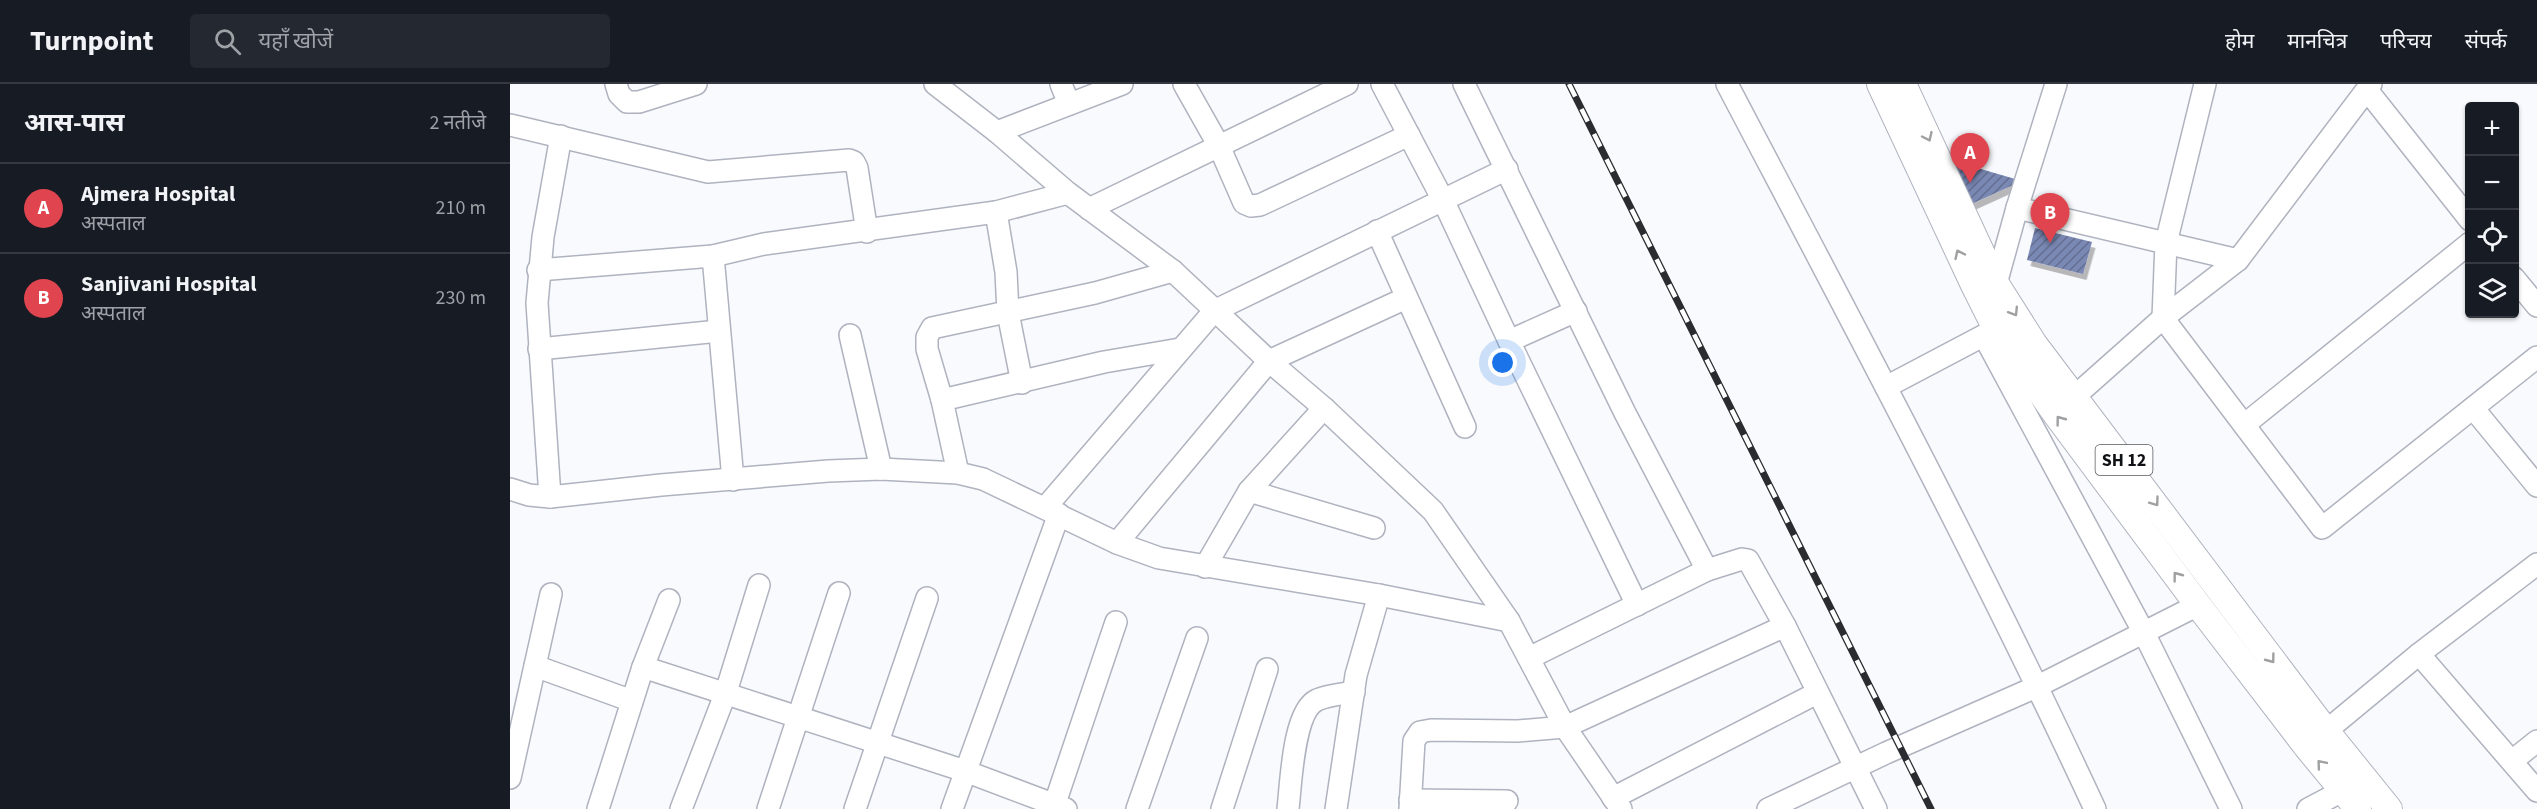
<!DOCTYPE html>
<html lang="hi">
<meta charset="utf-8">
<style>
:root{--surface:#171b24;--page:#242831;--text:#f1f3f6;--muted:#9ea1a6;--line:#363941;--accent:#0b8043}
body{margin:0;font-family:"Source Sans 3","Noto Sans Devanagari",sans-serif;background:var(--page);color:var(--text)}
.controls{position:absolute;right:18px;top:18px;display:grid;overflow:hidden;border-radius:6px;box-shadow:0 2px 4px #0004}
.controls button{width:54px;height:54px;display:grid;place-items:center;padding:0;border:0;border-bottom:2px solid var(--line);background:var(--surface);color:var(--text);font:30px sans-serif}
.you{position:absolute;left:993px;top:279px;width:21px;height:21px;margin:-15px;border:4px solid #fff;border-radius:50%;background:#1a73e8;box-shadow:0 0 0 9px #1a73e833}
.badge{display:grid;place-items:center;width:39px;height:39px;border-radius:50%;background:var(--accent);color:#fff;font-size:20px;font-weight:700}
.pin{position:absolute;translate:-50% -50px;filter:drop-shadow(0 2px 3px #0008)}
.pin::after{content:'';position:absolute;top:32px;width:21px;height:18px;background:inherit;clip-path:polygon(0 0,100% 0,50% 100%)}
.list{margin:0;padding:0;list-style:none}
h2{display:flex;justify-content:space-between;align-items:center;height:78px;margin:0;padding:0 24px;font-size:26px}
h2 small{font-size:20px;font-weight:400;color:var(--muted)}
.list li{display:grid;grid-template-columns:39px 1fr auto;gap:18px;align-items:center;box-sizing:border-box;height:90px;padding:0 24px;border-top:2px solid var(--line)}
.list b{display:block;font-size:22px;white-space:nowrap}
.list p{margin:0;font-size:20px;white-space:nowrap;color:var(--muted)}
.list em{font-size:20px;font-style:normal;color:var(--muted)}
.icon{flex:none;width:33px;height:33px;fill:none;stroke:currentColor;stroke-width:2;stroke-linecap:round;stroke-linejoin:round}
.map{position:relative;flex:none;width:2027px;height:725px;overflow:hidden}
header{display:flex;align-items:center;gap:36px;box-sizing:border-box;height:84px;padding:0 30px;background:var(--surface);border-bottom:2px solid var(--line)}
header strong{font-size:28px}
nav{display:flex;gap:33px;margin-inline-start:auto;font-size:21px}
.search{width:420px;height:54px;background:var(--page);display:flex;align-items:center;gap:15px;box-sizing:border-box;padding:0 21px;border-radius:6px;color:var(--muted);font-size:22px}
main{display:flex}
aside{flex:1;background:var(--surface)}
.map>svg:first-child{display:block}
.building{fill:url(#building-hatch);filter:url(#shadow)}
.lines{fill:none;stroke-linecap:round;stroke-linejoin:round}
.minor-casing{stroke:#afb3bf;stroke-width:24}
.major-casing{stroke:#afb3bf;stroke-width:28}
.minor{stroke:#fff;stroke-width:21}
.major{stroke:#fff;stroke-width:26}
.rail-casing{stroke:#2b2c30;stroke-width:7}
.rail{stroke:#fff;stroke-width:4.5;stroke-dasharray:14;stroke-linecap:butt}
.oneway{stroke:#9fa0a1}
.labels{text-anchor:middle;dominant-baseline:central;stroke-width:4.5;stroke-linejoin:round;paint-order:stroke}
.shield{fill:#fff;stroke:#58585b;stroke-width:1.5}
.shield-label{font-size:18px;font-weight:bold;fill:#101115}
</style>
<header>
<strong>Turnpoint</strong>
<div class="search"><svg class="icon" aria-label="search" viewBox="0 0 24 24"><circle cx="10" cy="10" r="6"/><path d="M15 15l6 6"/></svg>यहाँ खोजें</div>
<nav><a>होम</a><a>मानचित्र</a><a>परिचय</a><a>संपर्क</a></nav>
</header>
<main>
<aside>
<h2>आस-पास<small>2 नतीजे</small></h2>
<ul class="list">
<li><span class="badge" style="background:#e0444e">A</span><div><b>Ajmera Hospital</b><p>अस्पताल</p></div><em>210 m</em></li>
<li><span class="badge" style="background:#e0444e">B</span><div><b>Sanjivani Hospital</b><p>अस्पताल</p></div><em>230 m</em></li>
</ul>
</aside>
<div class="map">
<svg width="2027" height="725" viewBox="0 0 2027 725">
<defs>
<pattern id="building-hatch" width="6" height="6" patternUnits="userSpaceOnUse" patternTransform="scale(1.5)"><rect width="6" height="6" fill="#7a88b4"/><path d="M-1 1l2-2M0 6l6-6M5 7l2-2" fill="none" stroke="#636e91"/></pattern>
<filter id="shadow"><feDropShadow dx="3.5" dy="6" stdDeviation="0" flood-color="#0004"/></filter>
</defs>
<rect width="100%" height="100%" fill="#f9fafd"/>
<g class="building">
<path d="M1440 76 1512 97 1457 122Z"/>
<path d="M1525 144 1582 158 1573 190 1517 176Z"/>
</g>
<g class="lines">
<g class="minor-casing">
<g id="minor">
<path d="M106 0 109 10 117 18H129L186 0"/>
<path d="M425 0 487 48 558 109 663 187 759 277 814 324 923 427 999 537 1055 643 1111 725"/>
<path d="M551 0 559 20"/>
<path d="M674 0 709 62 734 119 741 122 750 121 899 51"/>
<path d="M872 0 933 116 999 257 1127 521"/>
<path d="M954 0 1115 329 1197 486"/>
<path d="M1217 0C1343 240 1471 479 1585 725"/>
<path d="M1857 6 1960 136"/>
<path d="M0 41 198 88 339 76 344 78 347 84 357 148"/>
<path d="M487 48 612 0"/>
<path d="M1507 124 1728 176"/>
<path d="M579 125 837 0"/>
<path d="M486 128 496 188 498 229 512 299"/>
<path d="M867 147 955 343"/>
<path d="M203 172 223 396"/>
<path d="M28 186 203 172 254 160 486 128 558 109"/>
<path d="M2004 194 2027 222"/>
<path d="M1486 200 1507 124 1546 0"/>
<path d="M1653 234 1728 176 1861 0"/>
<path d="M1653 234 1656 159 1695 0"/>
<path d="M340 251 371 385"/>
<path d="M1474 252 1634 549 1721 725"/>
<path d="M999 257 1066 227"/>
<path d="M29 265 209 247"/>
<path d="M1376 303 1486 245"/>
<path d="M1564 313 1653 234 1812 444 2027 273"/>
<path d="M432 316 594 278 670 265"/>
<path d="M1963 324 2027 402"/>
<path d="M1734 341 1960 159"/>
<path d="M448 389 432 316 417 265V253L422 244 585 209 663 187"/>
<path d="M0 405 19 411 40 413 151 401 318 387 371 385 448 389 473 395 607 459 649 474 869 511 999 537"/>
<path d="M739 407 864 444"/>
<path d="M40 413 27 219 33 153 51 52"/>
<path d="M535 424 704 227 997 85"/>
<path d="M607 459 759 277 896 214"/>
<path d="M695 483 739 407 814 324"/>
<path d="M1909 570 2027 707"/>
<path d="M1019 574 1197 486 1232 475 1238 476 1275 542 1366 725"/>
<path d="M25 582 122 617"/>
<path d="M133 583 455 687 556 725"/>
<path d="M1816 647 1909 570 2027 480"/>
<path d="M2002 677 2027 657"/>
<path d="M0 694 41 510"/>
<path d="M1103 714 1307 609"/>
<path d="M900 716 997 717"/>
<path d="M88 725 133 583 159 516"/>
<path d="M171 725 216 608 249 501"/>
<path d="M258 725 329 509"/>
<path d="M345 725 417 514"/>
<path d="M442 725 549 430"/>
<path d="M543 725 606 538"/>
<path d="M627 725 687 554"/>
<path d="M712 725 757 585"/>
<path d="M778 725C781 700 783 627 807 616 817 611 832 610 844 608"/>
<path d="M826 725 846 591 869 511"/>
<path d="M900 725 904 657 910 648 921 646 1008 647 1055 643 1275 542"/>
<path d="M1258 725 1376 669 1528 602 1688 521"/>
<path d="M1798 725 1834 706"/>
</g>
</g>
<g class="major-casing">
<g id="major">
<path d="M1370 0 1464 201 1486 245 1545 329 1688 521 1797 663 1848 725"/>
<path d="M1393 0 1486 200 1524 260 1816 647 1879 725"/>
</g>
</g>
<use href="#minor" class="minor"/>
<use href="#major" class="major"/>
<g class="rail-casing">
<path id="rail" d="M1059 0 1421 725"/>
</g>
<use href="#rail" class="rail"/>
</g>
<defs><path id="oneway-chevron" d="M-2-3.5L2.5 0L-2 3.5" fill="none" stroke-width="1.6" stroke-linecap="round" stroke-linejoin="round" transform="scale(1.5)"/></defs>
<g class="oneway">
<use href="#oneway-chevron" transform="translate(1418 53) rotate(65)"/>
<use href="#oneway-chevron" transform="translate(1449 170) rotate(-115)"/>
<use href="#oneway-chevron" transform="translate(1504 228) rotate(58)"/>
<use href="#oneway-chevron" transform="translate(1550 336) rotate(-127)"/>
<use href="#oneway-chevron" transform="translate(1645 418) rotate(54)"/>
<use href="#oneway-chevron" transform="translate(1667 492) rotate(-127)"/>
<use href="#oneway-chevron" transform="translate(1761 575) rotate(53)"/>
<use href="#oneway-chevron" transform="translate(1811 680) rotate(-130)"/>
</g>
<g class="labels">
<rect class="shield" x="1585.5" y="361" width="57" height="30" rx="4.5"/>
<g class="shield-label">
<text x="1614" y="376">SH 12</text>
</g>
</g>
</svg>
<div class="controls">
<button>+</button>
<button>−</button>
<button><svg class="icon" aria-label="locate" viewBox="0 0 24 24"><circle cx="12" cy="12" r="6"/><path d="M12 2v4M12 18v4M2 12h4M18 12h4"/></svg></button>
<button><svg class="icon" aria-label="layers" viewBox="0 0 24 24"><path d="M12 4l9 5-9 5-9-5zM3 14l9 5 9-5"/></svg></button>
</div>
<div class="you"></div>
<div class="pin badge" style="left:1460px;top:99px;background:#e0444e">A</div>
<div class="pin badge" style="left:1540px;top:159px;background:#e0444e">B</div>
</div>
</main>
